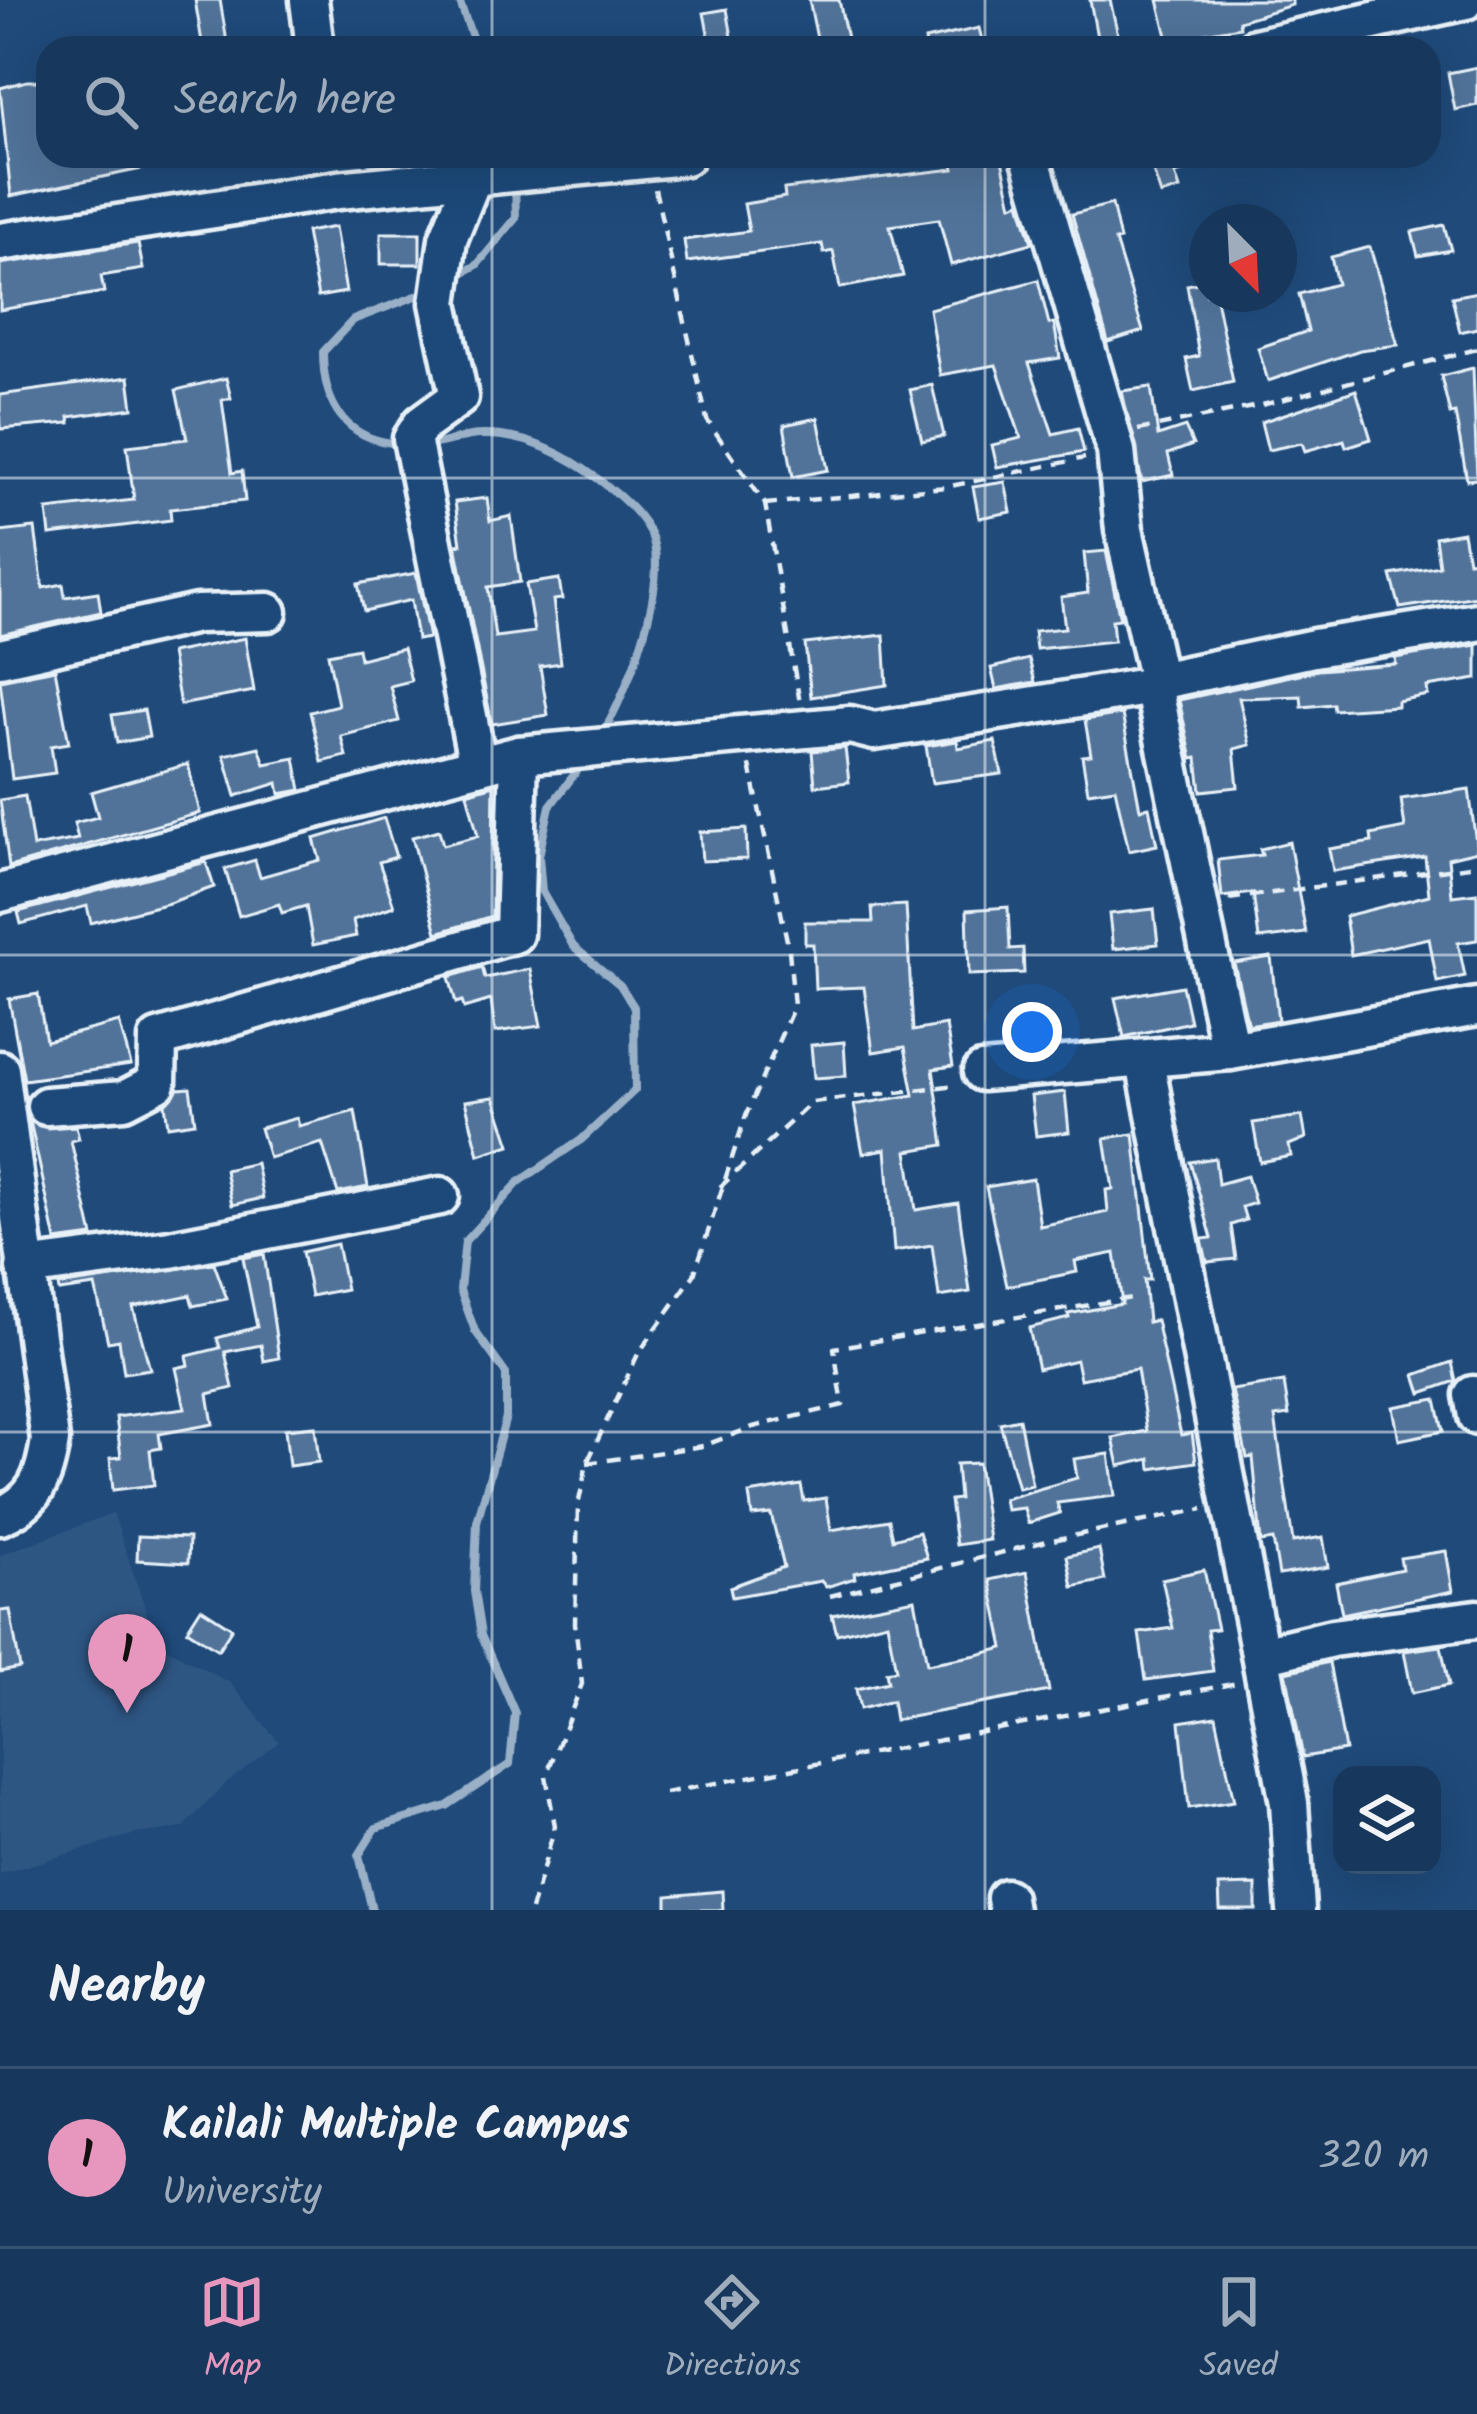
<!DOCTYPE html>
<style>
:root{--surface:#17385c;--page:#203f62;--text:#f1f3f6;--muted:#9eacbb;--line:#365272;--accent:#e797bd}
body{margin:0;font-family:Kalam,sans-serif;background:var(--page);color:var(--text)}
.controls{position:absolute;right:36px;bottom:36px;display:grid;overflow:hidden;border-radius:24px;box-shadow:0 12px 48px #0002}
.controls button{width:108px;height:108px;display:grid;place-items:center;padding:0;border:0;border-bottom:3px solid var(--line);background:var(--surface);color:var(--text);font:60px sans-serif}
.compass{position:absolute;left:1189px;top:204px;width:108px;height:108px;border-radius:50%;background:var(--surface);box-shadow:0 12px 48px #0002;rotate:156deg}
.you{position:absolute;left:1032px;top:1032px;width:42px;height:42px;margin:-30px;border:9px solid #fff;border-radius:50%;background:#1a73e8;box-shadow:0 0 0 18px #1a73e833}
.badge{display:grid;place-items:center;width:78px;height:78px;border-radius:50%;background:var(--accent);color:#111;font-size:39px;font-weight:700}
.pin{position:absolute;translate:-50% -99px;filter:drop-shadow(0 3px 6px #0008)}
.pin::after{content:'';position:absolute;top:63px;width:42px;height:36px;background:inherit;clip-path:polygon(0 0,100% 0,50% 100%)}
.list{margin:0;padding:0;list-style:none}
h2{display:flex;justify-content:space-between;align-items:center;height:156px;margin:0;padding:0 48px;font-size:51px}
h2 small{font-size:39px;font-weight:400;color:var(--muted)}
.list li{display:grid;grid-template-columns:78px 1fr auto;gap:36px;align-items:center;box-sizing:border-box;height:180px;padding:0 48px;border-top:3px solid var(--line)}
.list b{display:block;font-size:45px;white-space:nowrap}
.list p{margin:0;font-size:39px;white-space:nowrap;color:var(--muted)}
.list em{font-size:39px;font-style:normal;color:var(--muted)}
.icon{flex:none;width:66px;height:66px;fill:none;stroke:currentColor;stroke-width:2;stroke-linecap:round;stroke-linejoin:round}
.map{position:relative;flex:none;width:1477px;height:1910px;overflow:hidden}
.search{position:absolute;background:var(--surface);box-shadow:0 12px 48px #0002;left:36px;right:36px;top:36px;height:132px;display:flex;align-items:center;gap:30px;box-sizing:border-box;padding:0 42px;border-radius:36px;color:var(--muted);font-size:45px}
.sheet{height:336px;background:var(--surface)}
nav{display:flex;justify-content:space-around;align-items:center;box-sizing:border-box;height:168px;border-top:3px solid var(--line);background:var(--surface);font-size:33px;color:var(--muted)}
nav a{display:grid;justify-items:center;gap:6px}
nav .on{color:var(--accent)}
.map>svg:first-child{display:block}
.built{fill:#2e5683}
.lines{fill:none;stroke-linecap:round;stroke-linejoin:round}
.stream{stroke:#9ab0c7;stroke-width:8}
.building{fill:#517399;stroke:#e8f1f8;stroke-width:3}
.minor-casing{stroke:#e8f1f8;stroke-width:45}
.path{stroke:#e8f1f8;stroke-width:4.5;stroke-dasharray:12 9;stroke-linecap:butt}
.minor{stroke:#1f4a7a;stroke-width:36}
.grid{fill:none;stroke:#e8f1f8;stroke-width:3;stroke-opacity:0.55}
</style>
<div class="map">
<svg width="1477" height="1910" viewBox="0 0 1477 1910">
<rect width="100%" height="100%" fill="#1f4a7a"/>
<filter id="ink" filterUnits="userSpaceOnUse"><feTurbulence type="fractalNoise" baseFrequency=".00833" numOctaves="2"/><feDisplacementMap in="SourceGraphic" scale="24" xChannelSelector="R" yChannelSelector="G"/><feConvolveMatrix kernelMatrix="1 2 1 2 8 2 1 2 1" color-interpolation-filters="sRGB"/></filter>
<g filter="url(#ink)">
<path class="built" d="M113 1513 157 1643 230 1683 279 1742 226 1783 183 1828 135 1834 0 1874V1555Z"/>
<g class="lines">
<g class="stream">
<path d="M459 0 476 48"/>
<path d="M455 277 477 265 516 218 515 181"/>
<path d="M400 444C345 440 323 405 323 352L353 320 432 290"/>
<path d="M427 445C445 444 463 435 481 435 518 434 555 449 584 469 607 485 637 507 650 533 672 577 627 695 602 734"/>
<path d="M372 1910 359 1855 376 1828 447 1806 510 1764 515 1713 481 1635 474 1591 477 1522 506 1417V1374L475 1331 460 1290 465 1241 519 1182 581 1140 635 1090 634 1007 620 985 573 946 542 892 539 856 550 806 584 762"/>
</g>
</g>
<g class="building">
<path d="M195 0H220L228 48H203Z"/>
<path d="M809 0H839L849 48H819Z"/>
<path d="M1090 0H1110L1121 48H1099Z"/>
<path d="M1158 0H1292V5L1239 21 1240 27 1204 33 1207 43 1170 48Z"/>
<path d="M727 9 734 48H711L704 13Z"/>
<path d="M979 28 984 48H926L925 40Z"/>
<path d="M1477 67V105L1455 110 1448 73Z"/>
<path d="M27 81H48V156H155L156 166 11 196 0 88Z"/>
<path d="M951 156H1001L1012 205 1020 202 1032 243 951 265 939 219 890 226 903 276 840 288 833 251 824 253 822 244 687 262 684 240 749 231 744 204 785 197 784 189 954 169Z"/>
<path d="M1148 156H1218L1219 162 1175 174 1180 189 1161 195Z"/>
<path d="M1112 204 1120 240 1115 241 1143 331 1108 342 1072 214Z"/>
<path d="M1444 225 1451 250 1418 256 1412 232Z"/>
<path d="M335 227 346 292 318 297 306 232Z"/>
<rect x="381" y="233" width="39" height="31"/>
<path d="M138 243 143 269 101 276 104 292 0 310V264Z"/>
<path d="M1370 247 1398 345 1360 350 1268 381 1258 348 1308 331 1299 294 1337 284 1331 257Z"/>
<path d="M1038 280 1049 324 1054 323 1060 358 1029 363 1053 434 1078 428 1084 452 997 467 992 445 1021 438 996 365 940 375 929 309Z"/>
<path d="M1207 281V294H1215L1233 382 1193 391 1186 359 1199 356 1187 285Z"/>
<path d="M1477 292V328L1460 332 1452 297Z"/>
<path d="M1473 368 1477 479 1467 480 1455 413 1450 414 1441 376Z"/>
<path d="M129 377 133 408 69 417 70 423 0 429V395Z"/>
<path d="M226 378 231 398 222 400 232 473 242 471 245 501 170 509 171 520 50 535 47 510 134 500 127 446 187 439 176 390Z"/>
<path d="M932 385 944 436 922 441 910 390Z"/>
<path d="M1151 387 1158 436 1185 427 1193 445 1168 454 1173 475 1142 482 1122 391Z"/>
<path d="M1356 390 1371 439 1346 447 1344 440 1305 451 1302 443 1268 450 1261 422Z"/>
<path d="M818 418 828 470 793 477 784 425Z"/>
<path d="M1005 482 1011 512 979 518 973 487Z"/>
<path d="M487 498 490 521 511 516 520 582 488 587 495 637 534 632 526 584 559 579 562 599 553 600 561 663 540 666 548 715 492 724 456 545 461 544 455 502Z"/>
<path d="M35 528 43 588 63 584 65 597 98 592 101 612 0 635V532Z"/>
<path d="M1463 532 1468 561 1477 560V596L1400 608 1391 575 1439 566 1435 537Z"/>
<path d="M1106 551 1120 619 1112 620 1114 641 1036 649 1034 631 1065 628 1061 597 1088 593 1084 553Z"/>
<path d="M416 573 429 638 417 640 411 600 364 611 358 584Z"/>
<path d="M884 635 887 685 811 697 805 644Z"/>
<path d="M245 638 254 691 180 705 171 653Z"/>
<path d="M1477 645V679L1427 687 1428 695 1397 701V706L1334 710 1333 704 1302 707 1301 696 1239 698 1250 745 1234 749 1238 787 1201 791 1197 758 1192 759 1179 700 1318 670 1396 664 1395 658Z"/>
<path d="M358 648 360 659 403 648 411 681 390 686 399 721 341 736 346 756 322 762 310 712 338 705 328 654Z"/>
<path d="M1029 659 1035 682 996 689 991 668Z"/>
<path d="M55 669 69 743 51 746 55 773 12 779 0 680Z"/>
<path d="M144 710 149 737 117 743 112 715Z"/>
<path d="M1122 714 1140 809 1149 807 1157 845 1129 851 1115 788 1088 792 1082 756 1091 755 1085 720Z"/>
<path d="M957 741 958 748 995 741 1002 774 932 783 926 746Z"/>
<path d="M259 747 265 764 295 758 301 790 280 794 278 783 236 796 224 755Z"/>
<path d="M845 748 849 782 815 786 812 751Z"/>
<path d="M188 764 200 813 9 867 0 800 25 796 33 847 78 839 74 823 98 817 91 792Z"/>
<path d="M494 785 492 916 437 933 412 837 439 830 443 845 478 836 467 793Z"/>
<path d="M1469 789 1477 851 1448 858 1452 896 1477 893V940L1458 943 1465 976 1437 982 1429 938 1351 955 1345 916 1429 895 1425 857 1333 871 1329 849 1372 842 1371 835 1405 828 1401 799Z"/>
<path d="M384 818 396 857 379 862 394 906 353 920 356 936 313 945 306 906 282 913 279 904 239 916 225 869 255 860 260 877 320 860 314 839Z"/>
<path d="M746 829 747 859 702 861 700 832Z"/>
<path d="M1289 842 1306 933 1259 939 1253 893 1222 897 1218 860 1262 855 1260 849Z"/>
<path d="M206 862 214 887 169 903 91 923 87 906 21 924 18 912Z"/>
<path d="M906 905 913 1031 946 1025 953 1066 933 1069 944 1145 907 1151 916 1210 958 1203 970 1292 939 1297 932 1245 894 1251 886 1149 863 1153 854 1105 914 1095 905 1047 873 1052 864 987 815 989 813 944H805V922H873L872 907Z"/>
<path d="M1008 907 1010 949 1023 948 1024 973 969 975 967 910Z"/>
<path d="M1154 909 1158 944 1113 949 1109 914Z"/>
<path d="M1271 957 1278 1020 1248 1025 1234 963Z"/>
<path d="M482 967 485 978 530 969 541 1026 495 1032 491 1000 464 1008 462 1001 456 1003 449 977Z"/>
<path d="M1182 986 1190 1022 1124 1037 1115 998Z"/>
<path d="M38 994 46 1041 119 1022 131 1065 24 1080 9 999Z"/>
<path d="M844 1042 846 1076 814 1078 811 1045Z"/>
<path d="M190 1088 195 1122 168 1126 165 1104 178 1089Z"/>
<path d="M1065 1092 1069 1132 1036 1136 1031 1096Z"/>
<path d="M494 1097 510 1145 479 1155 465 1101Z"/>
<path d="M355 1111 368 1187 338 1193 322 1143 269 1158 260 1128 297 1118 299 1126Z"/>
<path d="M1302 1116 1306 1138 1289 1145 1291 1156 1260 1162 1253 1123Z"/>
<path d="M30 1121 47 1128 76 1126 79 1139 71 1141 93 1236 56 1241Z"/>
<path d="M1134 1134 1150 1280H1144L1148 1322 1156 1320 1181 1435 1192 1433 1196 1462 1151 1469 1150 1459 1119 1466 1113 1438 1147 1431 1137 1369 1080 1379 1076 1360 1038 1369 1029 1328 1069 1318 1068 1314 1122 1304 1115 1253 1075 1261 1077 1272 1007 1286 986 1187 1033 1179 1040 1226 1108 1212 1106 1190 1113 1189 1105 1138Z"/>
<path d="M1215 1158 1218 1184 1247 1176 1255 1203 1242 1207 1246 1220 1231 1225 1236 1259 1207 1262 1202 1239 1212 1238 1190 1162Z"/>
<path d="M256 1163 263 1198 232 1205 225 1170Z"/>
<path d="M337 1244 346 1289 311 1296 302 1252Z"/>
<path d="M264 1254 279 1358 264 1361 261 1345 225 1352 233 1388 208 1394 213 1424 159 1434 161 1448 150 1450 154 1485 113 1490 110 1458 121 1457 116 1417 185 1408 176 1368 189 1365 187 1356 220 1348 217 1338 257 1327 243 1258Z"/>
<path d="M214 1263 227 1299 193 1306 190 1295 133 1307 150 1369 124 1373 119 1340 108 1342 95 1286 59 1291 58 1286Z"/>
<path d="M1452 1362 1456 1381 1421 1393 1415 1375Z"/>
<path d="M1284 1382 1289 1415 1275 1417 1293 1542 1323 1537 1328 1567 1279 1575 1273 1540 1261 1542 1253 1457 1247 1458 1232 1390Z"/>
<path d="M1436 1399 1443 1431 1399 1440 1393 1407Z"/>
<path d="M1019 1419 1032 1485 1018 1488 1000 1423Z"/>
<path d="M315 1426 319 1462 289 1466 285 1429Z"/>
<path d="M1109 1454 1115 1496 1057 1503 1060 1513 1028 1523 1024 1508 1006 1510 1004 1499 1077 1478 1074 1459Z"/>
<path d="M978 1463 989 1540 956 1545 950 1500 959 1499 956 1464Z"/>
<path d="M801 1485 804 1501 826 1498 831 1530 889 1520 893 1539 919 1532 927 1558 854 1573 855 1578 826 1587 821 1581 732 1597 730 1587 784 1567 771 1514 752 1516 749 1494Z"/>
<path d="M138 1536 189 1538 188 1563 137 1560Z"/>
<path d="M1099 1549 1105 1580 1073 1587 1067 1556Z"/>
<path d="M1446 1551 1453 1591 1342 1614 1336 1583 1402 1569 1400 1558Z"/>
<path d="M1204 1570 1217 1629 1207 1630 1213 1671 1146 1680 1139 1633 1173 1628 1162 1579Z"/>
<path d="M1027 1572 1049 1691 895 1720 892 1701 860 1709 856 1689 888 1682 886 1672 896 1670 887 1622 837 1634 832 1615 915 1599 927 1664 977 1655 1004 1648 990 1580Z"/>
<path d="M201 1608 232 1628 218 1650 187 1630Z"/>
<path d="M10 1610 20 1668 0 1672V1611Z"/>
<path d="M1441 1646 1449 1685 1412 1693 1404 1651Z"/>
<path d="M1329 1662 1345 1750 1303 1757 1286 1672Z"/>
<path d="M1216 1716 1234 1801 1189 1808 1180 1722Z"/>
<path d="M1256 1885V1910H1220L1219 1886Z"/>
<path d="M722 1891 723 1910H667V1896Z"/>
</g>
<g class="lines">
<g class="minor-casing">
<g id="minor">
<path d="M309 0 315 48"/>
<path d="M1255 48 1466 0"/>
<path d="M1030 156 1116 451 1124 530 1158 681 1153 686 1230 1051"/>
<path d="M474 175 448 239 439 303 459 397 422 424 412 439 478 766"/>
<path d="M0 242 338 190 685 156"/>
<path d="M0 658 197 614 268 612"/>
<path d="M1158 681 1314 648 1477 622"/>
<path d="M0 893 519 755 850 725 874 731 1153 686"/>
<path d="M1145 1062 1289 1803 1296 1910"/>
<path d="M0 1070 50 1440C45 1476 36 1502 0 1516"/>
<path d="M982 1072 1230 1051 1477 1007"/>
<path d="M46 1106 124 1100 157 1083 158 1039 514 934 519 755"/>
<path d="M25 1268 170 1249 440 1196"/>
<path d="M1473 1395 1477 1416"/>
<path d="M1262 1655 1332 1638 1477 1619"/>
<path d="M1006 1898 1008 1910"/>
</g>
</g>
<g class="path">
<path d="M655 189 707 420 765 504 800 703"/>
<path d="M1138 430 1258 406 1477 349"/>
<path d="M765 504 946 487 1085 458"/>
<path d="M1229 899 1477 865"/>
<path d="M720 1187 812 1102 957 1085"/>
<path d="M587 1463 703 1446 753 1427 843 1405 834 1348 1137 1297"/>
<path d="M830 1596 1043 1542 1203 1509"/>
<path d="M665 1793 1237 1683"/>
<path d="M531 1910 555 1826 546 1776 582 1684 575 1623 578 1506 587 1463 638 1354 694 1275 746 1115 794 1006 789 950 749 761"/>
</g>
<use href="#minor" class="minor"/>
</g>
</g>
<path class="grid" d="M492 0V48M985 0V48M492 156V1910M985 156V1910M0 478H1477M0 955H1477M0 1432H1477"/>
</svg>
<div class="controls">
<button><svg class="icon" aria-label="layers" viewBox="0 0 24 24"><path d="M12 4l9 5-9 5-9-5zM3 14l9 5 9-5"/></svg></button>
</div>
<svg class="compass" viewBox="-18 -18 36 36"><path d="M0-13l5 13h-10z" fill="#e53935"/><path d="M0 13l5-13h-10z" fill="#9eacbb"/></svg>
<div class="you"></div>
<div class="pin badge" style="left:127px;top:1713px">1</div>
<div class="search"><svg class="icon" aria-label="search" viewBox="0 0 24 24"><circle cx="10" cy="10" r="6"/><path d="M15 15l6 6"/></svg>Search here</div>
</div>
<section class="sheet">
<h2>Nearby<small></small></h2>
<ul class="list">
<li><span class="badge">1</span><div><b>Kailali Multiple Campus</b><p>University</p></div><em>320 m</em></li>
</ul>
</section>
<nav>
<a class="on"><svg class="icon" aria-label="map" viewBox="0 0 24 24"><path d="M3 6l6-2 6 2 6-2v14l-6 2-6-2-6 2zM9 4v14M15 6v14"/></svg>Map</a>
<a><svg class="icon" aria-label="directions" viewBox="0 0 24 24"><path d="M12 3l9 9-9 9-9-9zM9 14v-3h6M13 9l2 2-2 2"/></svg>Directions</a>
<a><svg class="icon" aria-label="saved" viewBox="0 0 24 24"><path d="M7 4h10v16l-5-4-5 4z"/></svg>Saved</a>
</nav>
